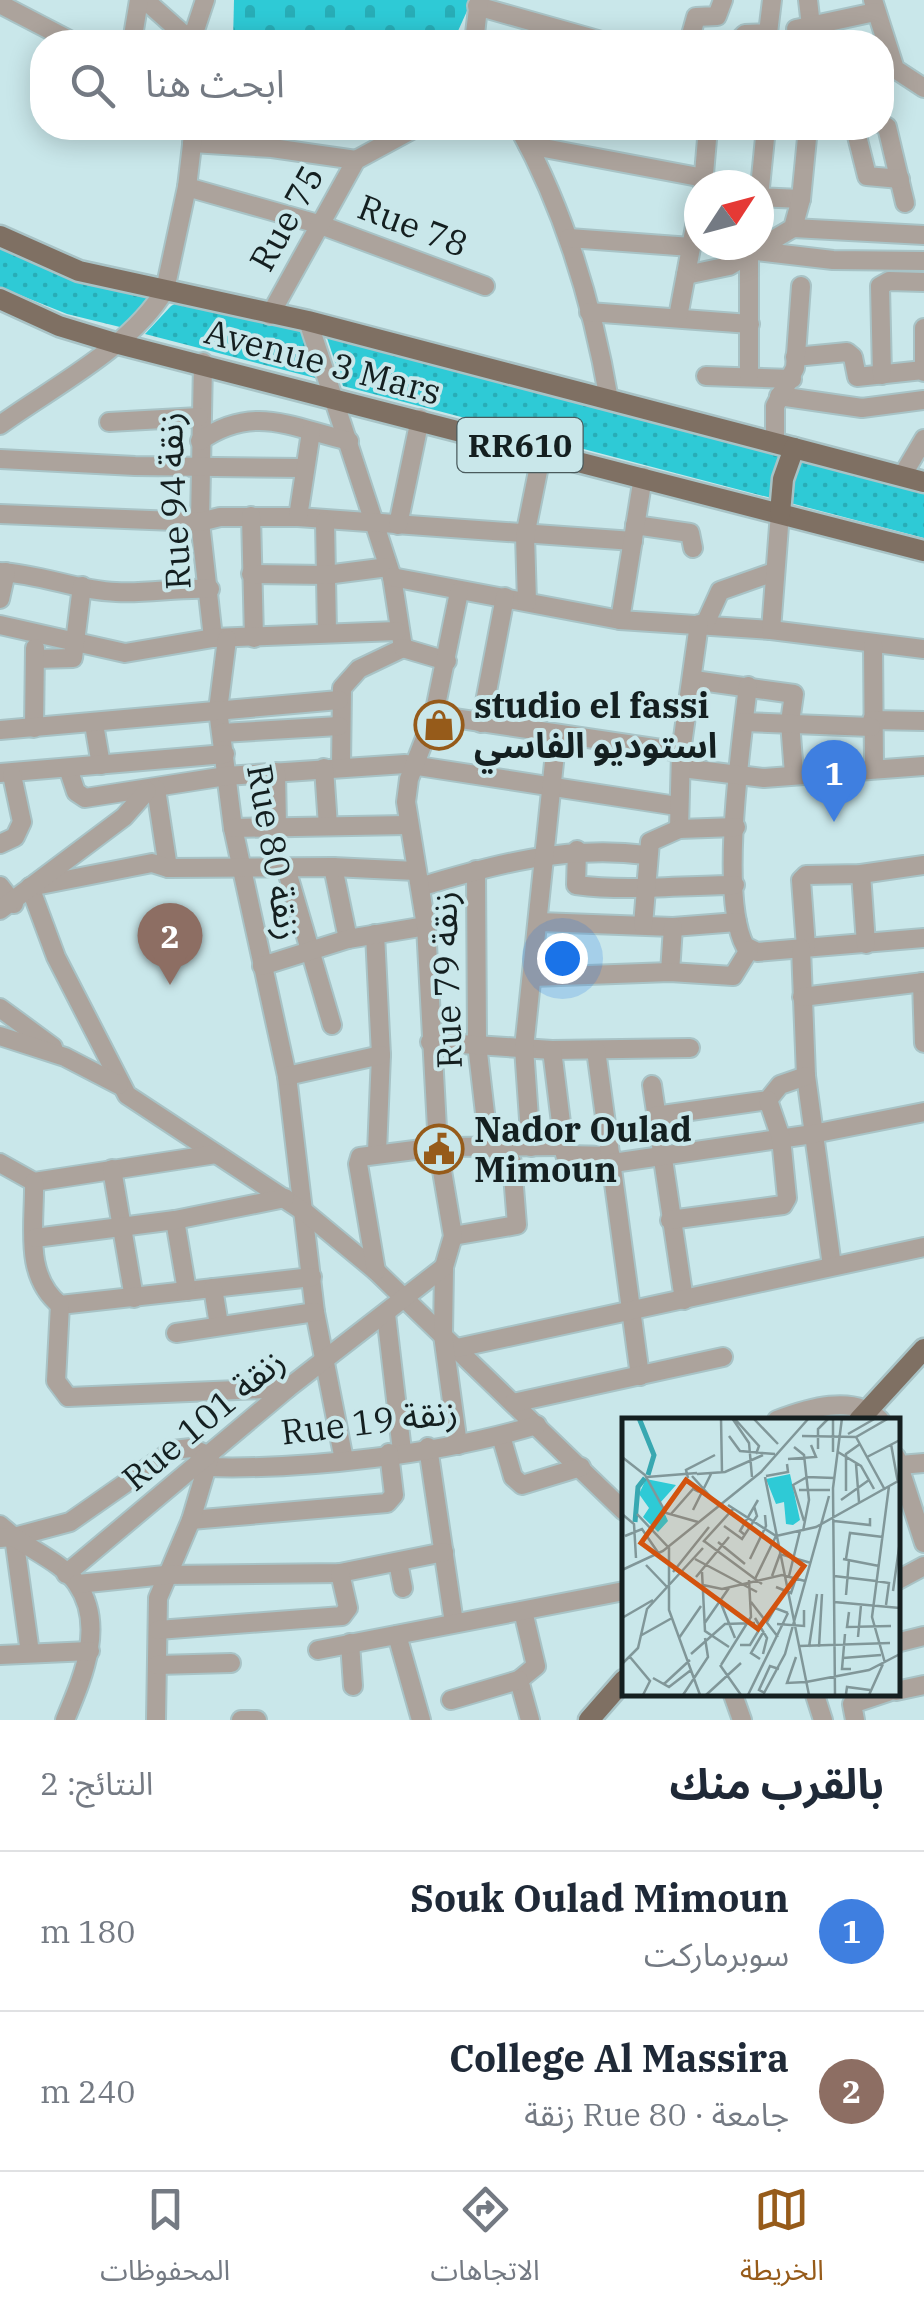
<!DOCTYPE html>
<html lang="ar">
<meta charset="utf-8">
<style>
:root{--surface:#fff;--page:#f6f6f7;--text:#1f2937;--muted:#747a83;--line:#e0e1e3;--accent:#965b1a}
body{margin:0;font-family:"IBM Plex Serif","Noto Sans Arabic",serif;background:var(--page);color:var(--text);direction:rtl}
.compass{position:absolute;left:684px;top:170px;width:90px;height:90px;border-radius:50%;background:var(--surface);box-shadow:0 5px 25px #0003;rotate:54deg}
.you{position:absolute;left:562px;top:958px;width:35px;height:35px;margin:-25px;border:8px solid #fff;border-radius:50%;background:#1a73e8;box-shadow:0 0 0 15px #1a73e833}
.badge{display:grid;place-items:center;width:65px;height:65px;border-radius:50%;background:var(--accent);color:#fff;font-size:32px;font-weight:700}
.pin{position:absolute;translate:-50% -82px;filter:drop-shadow(0 2px 5px #0008)}
.pin::after{content:'';position:absolute;top:52px;width:35px;height:30px;background:inherit;clip-path:polygon(0 0,100% 0,50% 100%)}
.list{margin:0;padding:0;list-style:none}
h2{display:flex;justify-content:space-between;align-items:center;height:130px;margin:0;padding:0 40px;font-size:42px}
h2 small{font-size:32px;font-weight:400;color:var(--muted)}
.list li{display:grid;grid-template-columns:65px 1fr auto;gap:30px;align-items:center;box-sizing:border-box;height:160px;padding:0 40px;border-top:2px solid var(--line)}
.list b{display:block;font-size:38px;white-space:nowrap}
.list p{margin:0;font-size:32px;white-space:nowrap;color:var(--muted)}
.list em{font-size:32px;font-style:normal;color:var(--muted)}
.icon{flex:none;width:55px;height:55px;fill:none;stroke:currentColor;stroke-width:2;stroke-linecap:round;stroke-linejoin:round}
.map{position:relative;flex:none;width:924px;height:1720px;overflow:hidden;direction:ltr}
.search{position:absolute;background:var(--surface);box-shadow:0 5px 25px #0003;left:30px;right:30px;top:30px;height:110px;display:flex;align-items:center;gap:25px;box-sizing:border-box;padding:0 35px;border-radius:40px;color:var(--muted);font-size:38px}
.sheet{height:450px;background:var(--surface)}
nav{display:flex;justify-content:space-around;align-items:center;box-sizing:border-box;height:140px;border-top:2px solid var(--line);background:var(--surface);font-size:28px;color:var(--muted)}
nav a{display:grid;justify-items:center;gap:5px}
nav .on{color:var(--accent)}
.map>svg:first-child{display:block}
.green{fill:url(#green-dots)}
.cemetery{fill:url(#cemetery-stones)}
.lines{fill:none;stroke-linecap:round;stroke-linejoin:round}
.minor-casing{stroke:#a8c3c6;stroke-width:22}
.major-casing{stroke:#a8c3c6;stroke-width:25}
.minor{stroke:#aca39c;stroke-width:18}
.major{stroke:#7f7063;stroke-width:20}
.labels{text-anchor:middle;dominant-baseline:central;stroke-width:8;stroke-linejoin:round;paint-order:stroke}
.shield{fill:#c9e7ea;stroke:#4a5b5d;stroke-width:2.5}
.shield-label{font-size:32px;font-weight:bold;fill:#141f20}
.street-label{font-size:35px;fill:#141f20;stroke:#c9e7ea}
.poi-label{font-size:35px;font-weight:bold;fill:#141f20;stroke:#c9e7ea;text-anchor:start}
.inset-river{fill:none;stroke:#38a8b1;stroke-width:5}
.inset-road{fill:none;stroke:#819799;stroke-width:2.5}
.view{fill:#d3530e;fill-opacity:0.15;stroke:#d3530e;stroke-width:5}
.inset-edge{fill:none;stroke:#141f20;stroke-width:5}
</style>
<div class="map">
<svg width="924" height="1720" viewBox="0 0 924 1720">
<defs>
<pattern id="green-dots" width="8" height="8" patternUnits="userSpaceOnUse" patternTransform="scale(2.5)"><rect width="8" height="8" fill="#2ecad6"/><path d="M2 2h.1M6 6h.1" fill="none" stroke="#28adb7" stroke-width="1.8" stroke-linecap="round"/></pattern>
<pattern id="cemetery-stones" width="16" height="16" patternUnits="userSpaceOnUse" patternTransform="scale(2.5)"><rect width="16" height="16" fill="#2ecad6"/><path d="M2 7V4a2 2 0 0 1 4 0v3zM10 15v-3a2 2 0 0 1 4 0v3z" fill="#28adb7"/></pattern>
</defs>
<rect width="100%" height="100%" fill="#c9e7ea"/>
<g class="green">
<path d="M0 237 157 289 136 320 120 327 67 314 0 287Z"/>
<path d="M189 296 303 327 319 379 145 334 171 306Z"/>
<path d="M326 335 924 484V538L343 386Z"/>
</g>
<path class="cemetery" d="M234 0H472L453 42H233Z"/>
<g class="lines">
<g class="minor-casing">
<g id="minor">
<path d="M145 0 191 41"/>
<path d="M808 0 811 26"/>
<path d="M873 0 895 69 924 88"/>
<path d="M0 4 73 42"/>
<path d="M477 6 605 42"/>
<path d="M796 29 875 12"/>
<path d="M132 42 139 0"/>
<path d="M191 42 205 0"/>
<path d="M474 42 479 0"/>
<path d="M689 42 696 17 717 16 723 0"/>
<path d="M737 42 745 34 768 33 772 0"/>
<path d="M882 124 887 127 905 203"/>
<path d="M519 128C565 212 593 306 609 400"/>
<path d="M766 128 759 197 801 199"/>
<path d="M855 128 867 176 900 179"/>
<path d="M192 143 272 148 356 160"/>
<path d="M528 145 704 178"/>
<path d="M703 185 708 128"/>
<path d="M187 187 318 224 485 286"/>
<path d="M793 228 924 235"/>
<path d="M569 238 691 247"/>
<path d="M757 251 833 260 924 261"/>
<path d="M686 275 729 266 793 228 801 199 808 128"/>
<path d="M589 312 750 324"/>
<path d="M270 315 356 160 415 128"/>
<path d="M678 317 699 205"/>
<path d="M308 321 392 577 403 648 359 669 342 688 341 767"/>
<path d="M924 328V372"/>
<path d="M795 357 847 352 853 357 857 377 924 370"/>
<path d="M203 362 200 522 213 638"/>
<path d="M882 375 880 286 889 281 924 282"/>
<path d="M706 376 792 379"/>
<path d="M749 376V255"/>
<path d="M779 396 862 408 924 400"/>
<path d="M109 422 199 417"/>
<path d="M0 425C54 386 130 348 165 290L187 187 194 128"/>
<path d="M200 441C253 404 290 427 349 441"/>
<path d="M775 443V406L795 368 801 286"/>
<path d="M0 459 135 466 302 468"/>
<path d="M902 476 924 439"/>
<path d="M0 514 200 522 220 517H298L633 541"/>
<path d="M251 516 254 638"/>
<path d="M298 517 311 432"/>
<path d="M325 521 327 633"/>
<path d="M398 525 420 419"/>
<path d="M635 525 690 533 693 548"/>
<path d="M0 572C41 574 79 591 116 592 148 594 178 587 210 589"/>
<path d="M251 574 326 575 388 567"/>
<path d="M392 577 620 620 771 630 924 649"/>
<path d="M0 599 6 572"/>
<path d="M527 602 525 536 542 451"/>
<path d="M620 620 643 477"/>
<path d="M705 624 720 591 774 572"/>
<path d="M0 625 125 653 213 638 397 631"/>
<path d="M771 630 780 513"/>
<path d="M227 639 218 710 233 828 287 1076 315 1312 344 1460"/>
<path d="M873 645 874 767"/>
<path d="M403 648 447 661"/>
<path d="M35 659 73 658 82 586"/>
<path d="M694 680 794 694 790 722 794 774"/>
<path d="M748 686C741 744 719 898 745 946L757 952 924 938"/>
<path d="M434 715 681 752"/>
<path d="M872 720 924 721"/>
<path d="M744 722 871 727"/>
<path d="M481 723 505 597"/>
<path d="M94 724 101 765"/>
<path d="M34 728 35 648"/>
<path d="M0 730 339 700"/>
<path d="M222 733 339 726"/>
<path d="M68 768 76 792 85 798 226 776 405 764 677 806"/>
<path d="M324 768 328 826"/>
<path d="M682 768 764 778 924 766"/>
<path d="M276 772 277 827"/>
<path d="M0 773 225 754"/>
<path d="M156 789 168 868"/>
<path d="M233 828 407 825"/>
<path d="M679 829 681 752 699 624"/>
<path d="M0 844 15 837 22 822 12 775"/>
<path d="M577 850 576 885C629 892 681 885 735 885"/>
<path d="M333 867 348 939"/>
<path d="M286 868 332 1025"/>
<path d="M476 870 477 1044 489 1148"/>
<path d="M861 874 866 944"/>
<path d="M0 886 14 904"/>
<path d="M30 887 56 957 127 1095 306 1213 376 1271 624 1511"/>
<path d="M30 887 152 863 168 868 333 867 416 871"/>
<path d="M420 887C495 864 567 845 646 855"/>
<path d="M0 910 124 817 147 791"/>
<path d="M539 922 673 927 737 922"/>
<path d="M643 925 650 842 679 829 736 827"/>
<path d="M375 934 381 1055 377 1152"/>
<path d="M806 947 801 880 806 875 861 874 924 865"/>
<path d="M801 948 806 1076 832 1266"/>
<path d="M262 966 348 939 426 926"/>
<path d="M670 972 673 927"/>
<path d="M533 977 670 972 733 976 749 950"/>
<path d="M922 982 924 1043"/>
<path d="M802 997 924 982"/>
<path d="M0 1008 53 1047"/>
<path d="M0 1036 65 1057 119 1085"/>
<path d="M430 1042 552 1050 690 1048"/>
<path d="M552 1050 565 1155 611 1156"/>
<path d="M596 1050 640 1376"/>
<path d="M287 1076 381 1055"/>
<path d="M652 1085 684 1300"/>
<path d="M655 1116 768 1100 780 1085 806 1076"/>
<path d="M531 1147 524 1048 557 734"/>
<path d="M0 1163 34 1182 216 1154"/>
<path d="M613 1163 813 1134 924 1112"/>
<path d="M112 1169 134 1298"/>
<path d="M34 1182C35 1225 23 1275 60 1305L312 1277"/>
<path d="M175 1220 187 1291"/>
<path d="M670 1220 783 1205 787 1198 781 1138 768 1100"/>
<path d="M453 1236 517 1225 512 1162"/>
<path d="M35 1238 175 1220 285 1198"/>
<path d="M376 1271 358 1164 360 1157 438 1147 562 1146"/>
<path d="M213 1288 219 1325"/>
<path d="M60 1305 56 1381 68 1397 288 1388"/>
<path d="M386 1314 402 1451"/>
<path d="M176 1333 315 1312"/>
<path d="M457 1348 924 1247"/>
<path d="M513 1403 723 1357"/>
<path d="M777 1420C806 1409 854 1393 880 1420"/>
<path d="M501 1436 513 1477 522 1485 581 1467"/>
<path d="M458 1445 443 1335 444 1267 453 1236 438 1147 426 926 406 802 409 779 434 715 459 592"/>
<path d="M428 1447 454 1623"/>
<path d="M896 1457 924 1543"/>
<path d="M900 1465 924 1463"/>
<path d="M206 1467C307 1470 441 1454 537 1425"/>
<path d="M191 1520 387 1503 394 1495 389 1453"/>
<path d="M0 1525 14 1537 30 1653"/>
<path d="M14 1537 70 1522 173 1450 191 1448 210 1456 191 1520 158 1598 156 1720"/>
<path d="M0 1538 14 1537C32 1550 65 1565 77 1584 106 1626 82 1679 65 1720"/>
<path d="M398 1562 403 1588"/>
<path d="M66 1574 288 1388 444 1267"/>
<path d="M896 1581 924 1566"/>
<path d="M78 1584 165 1575 340 1573 444 1552"/>
<path d="M523 1611 536 1666 519 1680 530 1720"/>
<path d="M158 1630 342 1616 348 1608 340 1573"/>
<path d="M397 1635 421 1720"/>
<path d="M350 1643 353 1686"/>
<path d="M896 1643 924 1636"/>
<path d="M318 1650 624 1591"/>
<path d="M0 1655 90 1651"/>
<path d="M157 1665 231 1663"/>
<path d="M896 1691 924 1685"/>
<path d="M732 1692 742 1720"/>
<path d="M814 1692 823 1720"/>
<path d="M451 1700 519 1680"/>
<path d="M241 1720H257"/>
<path d="M855 1720 852 1704 888 1692"/>
</g>
</g>
<g class="major-casing">
<g id="major">
<path d="M0 236 79 271 308 321 924 482"/>
<path d="M0 299 59 326 115 343 924 551"/>
<path d="M780 513 783 479 794 448"/>
<path d="M859 1420 924 1349"/>
<path d="M589 1720 624 1680"/>
</g>
</g>
<use href="#minor" class="minor"/>
<use href="#major" class="major"/>
</g>
<defs>
<g id="shop-ring" transform="scale(2.5)"><circle r="9.5" fill="#c9e7ea" stroke="#965b1a" stroke-width="1.5"/><path d="M-5-2.5h2.3a2.7 3.5 0 0 1 5.4 0H5L5.5 6h-11ZM-1.5-2.5h3a1.5 2.3 0 0 0-3 0Z" fill="#965b1a"/></g>
<g id="civic-ring" transform="scale(2.5)"><circle r="9.5" fill="#c9e7ea" stroke="#965b1a" stroke-width="1.5"/><path d="M-.6-6.5H3V-4.5H.6V-3L4-1V1h2V6H-6V1h2V-1L-.6-3ZM-1.2 2.5V6h2.4V2.5Z" fill="#965b1a"/></g>
</defs>
<g fill-rule="evenodd">
<use href="#shop-ring" x="439" y="725"/>
<use href="#civic-ring" x="439" y="1149"/>
</g>
<g class="labels">
<rect class="shield" x="457.5" y="418" width="125" height="54" rx="8"/>
<g class="shield-label">
<text x="520" y="445">RR610</text>
</g>
<g class="street-label">
<text transform="translate(286 218) rotate(-61)">Rue 75</text>
<text transform="translate(413 225) rotate(21)">Rue 78</text>
<text transform="translate(323 361) rotate(15)">Avenue 3 Mars</text>
<text transform="translate(173 501) rotate(-93)">Rue 94 زنقة</text>
<text transform="translate(275 852) rotate(80)">Rue 80 زنقة</text>
<text transform="translate(446 980) rotate(-92)">Rue 79 زنقة</text>
<text transform="translate(203 1419) rotate(-40)">Rue 101 زنقة</text>
<text transform="translate(369 1421) rotate(-7)">Rue 19 زنقة</text>
</g>
<g class="poi-label">
<text x="474" y="705">studio el fassi<tspan x="474" dy="40">استوديو الفاسي</tspan></text>
<text x="474" y="1129">Nador Oulad<tspan x="474" dy="40">Mimoun</tspan></text>
</g>
</g>
<g transform="translate(622 1418)">
<rect width="278" height="278" fill="#c9e7ea"/>
<path d="M24 61 54 67 38 85 46 103 36 114 21 99 27 90 17 76Z" fill="#2ecad6"/>
<path d="M168 56 178 102 171 107 164 106 162 84 154 86 144 61Z" fill="#2ecad6"/>
<path class="inset-river" d="M17 0 32 37 26 57M13 104 16 69 23 60"/>
<path class="inset-road" d="M99 0 100 55M110 0 127 25 130 59M112 0 137 28 134 36M131 0 156 26M226 16 254 0M107 18 118 33 153 36M180 18 234 19 267 0M234 19 263 72M269 26 276 65M172 29 182 37 187 82 181 113M196 31V11L207 0M211 34V0M216 34 239 48 252 71M0 39 23 57 44 95 76 104M245 39 278 22M166 41 194 39 189 27M234 46 237 84M75 56 103 54 141 37M70 58 96 87M144 58 166 54 165 46M25 59 75 55M143 59 187 277M66 60 64 52 93 37M177 72H208M224 73V36L238 26M219 82 247 62M106 87 154 118 133 161M71 92 89 56M0 96 12 106 14 140M15 96 47 130V192L78 277M49 96 71 71 77 74M182 103 171 67 185 59 212 60M212 103 248 107V100M102 108 120 121 135 98 132 88M123 117 118 113 136 82M3 118 20 111 37 136M154 118 194 109 278 62M82 123 140 166M81 124 111 91M96 124 123 146M73 141 135 174M128 141 144 108 143 97M221 141 257 148M224 141 228 115 261 119M24 147 46 170M0 152 41 133 139 54 187 0M51 154 87 109M80 154 83 213 107 229M150 158 158 136 189 145M167 158 178 113M212 158 254 163M74 159 107 119M254 163 267 165 264 187M81 167 100 171 160 157 183 163M154 169 169 175 174 160M271 173 278 123M224 177 227 142M98 183 113 220M129 184 156 219M212 184 278 190M227 194 225 209 269 208M0 200 31 182M133 200 145 220 141 236M145 204 153 190 166 195M82 206 107 170M155 206 182 208V192M223 216 220 251H229M18 218 50 200M236 219 239 187M57 220 79 188M118 227H128L140 207M177 228 268 225M187 229 195 176M197 229 200 176M69 236 103 206 133 205M8 239 28 263 21 277M174 239 165 265 184 264M221 240 259 237M138 241 129 235 142 213M263 245 250 199 267 68M0 246 16 230 25 191 81 130M98 247 119 277M99 247 129 199 127 162M31 260 47 269 69 252M184 264 247 252 278 236M42 266 68 242M143 275 137 272 148 248 157 251M224 276 225 269 248 272M61 277 86 239 83 220M84 277 119 245M126 277 166 195M141 277 163 236 207 78M213 277 211 70 220 0M247 277 261 246"/>
<path class="view" d="M64 62 182 148 136 211 19 125Z"/>
<rect width="278" height="278" class="inset-edge"/>
</g>
</svg>
<svg class="compass" viewBox="-18 -18 36 36"><path d="M0-13l5 13h-10z" fill="#e53935"/><path d="M0 13l5-13h-10z" fill="#747a83"/></svg>
<div class="you"></div>
<div class="pin badge" style="left:834px;top:822px;background:#3f7fe0">1</div>
<div class="pin badge" style="left:170px;top:985px;background:#8d6e63">2</div>
<div class="search"><svg class="icon" aria-label="search" viewBox="0 0 24 24"><circle cx="10" cy="10" r="6"/><path d="M15 15l6 6"/></svg>ابحث هنا</div>
</div>
<section class="sheet">
<h2>بالقرب منك<small>النتائج: 2</small></h2>
<ul class="list">
<li><span class="badge" style="background:#3f7fe0">1</span><div><b>Souk Oulad Mimoun</b><p>سوبرماركت</p></div><em>180 m</em></li>
<li><span class="badge" style="background:#8d6e63">2</span><div><b>College Al Massira</b><p>جامعة · Rue 80 زنقة</p></div><em>240 m</em></li>
</ul>
</section>
<nav>
<a class="on"><svg class="icon" aria-label="map" viewBox="0 0 24 24"><path d="M3 6l6-2 6 2 6-2v14l-6 2-6-2-6 2zM9 4v14M15 6v14"/></svg>الخريطة</a>
<a><svg class="icon" aria-label="directions" viewBox="0 0 24 24"><path d="M12 3l9 9-9 9-9-9zM9 14v-3h6M13 9l2 2-2 2"/></svg>الاتجاهات</a>
<a><svg class="icon" aria-label="saved" viewBox="0 0 24 24"><path d="M7 4h10v16l-5-4-5 4z"/></svg>المحفوظات</a>
</nav>
